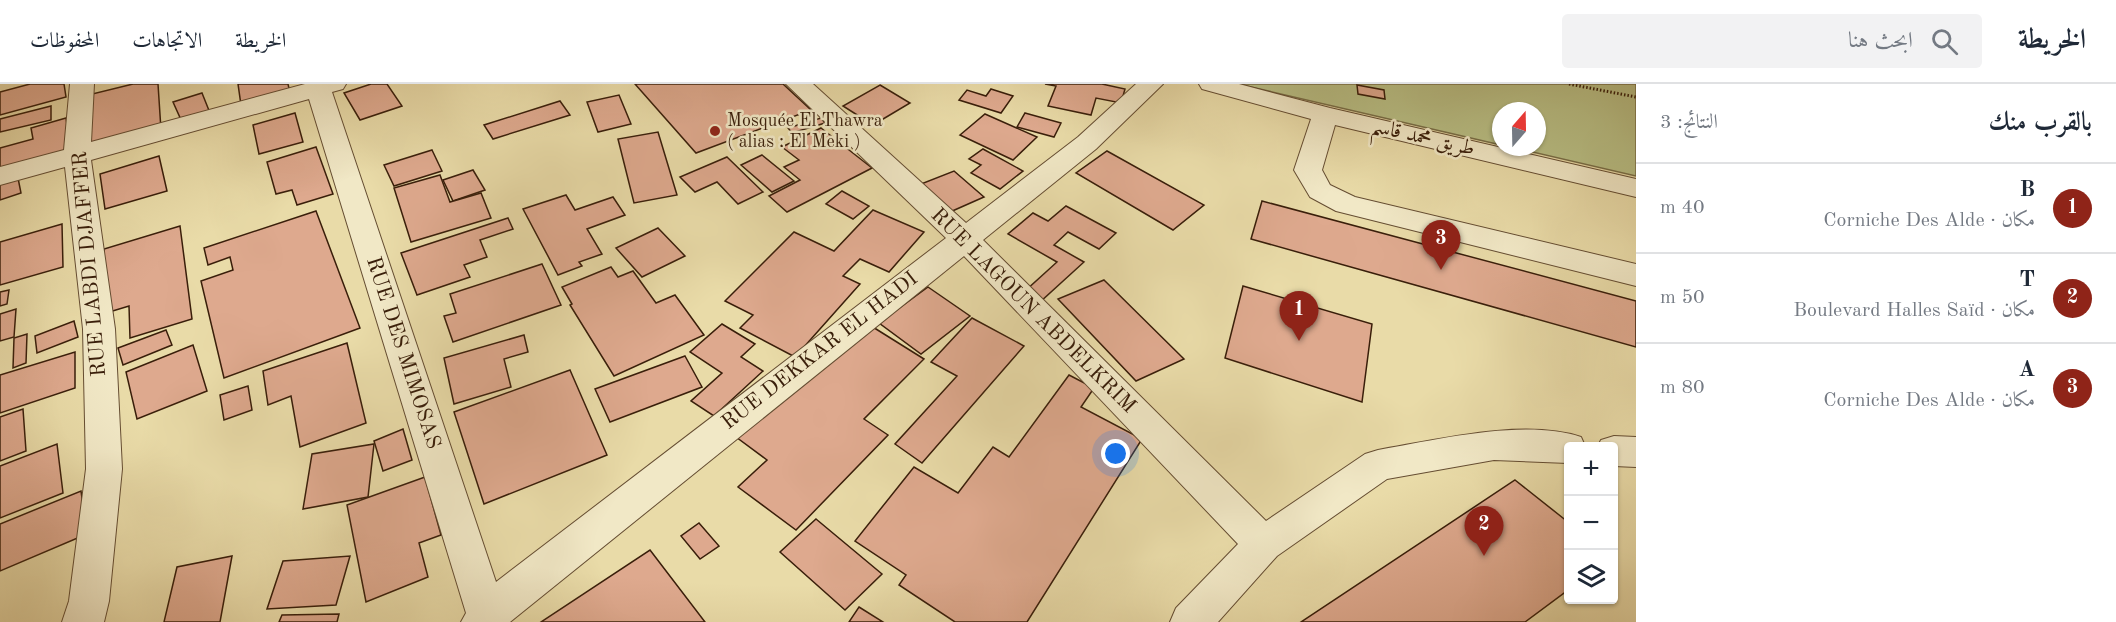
<!DOCTYPE html>
<html lang="ar">
<meta charset="utf-8">
<style>
:root{--surface:#fff;--page:#f2f2f3;--text:#1f2937;--muted:#747a83;--line:#e0e1e3;--accent:#8f2418}
body{margin:0;font-family:"Old Standard TT",Amiri,serif;background:var(--page);color:var(--text);direction:rtl}
.controls{position:absolute;right:18px;bottom:18px;display:grid;overflow:hidden;border-radius:6px;box-shadow:0 2px 4px #0004}
.controls button{width:54px;height:54px;display:grid;place-items:center;padding:0;border:0;border-bottom:2px solid var(--line);background:var(--surface);color:var(--text);font:30px sans-serif}
.compass{position:absolute;left:1492px;top:18px;width:54px;height:54px;border-radius:50%;background:var(--surface);box-shadow:0 2px 4px #0004;rotate:20deg}
.you{position:absolute;left:1116px;top:370px;width:21px;height:21px;margin:-15px;border:4px solid #fff;border-radius:50%;background:#1a73e8;box-shadow:0 0 0 9px #1a73e833}
.badge{display:grid;place-items:center;width:39px;height:39px;border-radius:50%;background:var(--accent);color:#fff;font-size:20px;font-weight:700}
.pin{position:absolute;translate:-50% -50px;filter:drop-shadow(0 2px 3px #0008)}
.pin::after{content:'';position:absolute;top:32px;width:21px;height:18px;background:inherit;clip-path:polygon(0 0,100% 0,50% 100%)}
.list{margin:0;padding:0;list-style:none}
h2{display:flex;justify-content:space-between;align-items:center;height:78px;margin:0;padding:0 24px;font-size:26px}
h2 small{font-size:20px;font-weight:400;color:var(--muted)}
.list li{display:grid;grid-template-columns:39px 1fr auto;gap:18px;align-items:center;box-sizing:border-box;height:90px;padding:0 24px;border-top:2px solid var(--line)}
.list b{display:block;font-size:22px;white-space:nowrap}
.list p{margin:0;font-size:20px;white-space:nowrap;color:var(--muted)}
.list em{font-size:20px;font-style:normal;color:var(--muted)}
.icon{flex:none;width:33px;height:33px;fill:none;stroke:currentColor;stroke-width:2;stroke-linecap:round;stroke-linejoin:round}
.map{position:relative;flex:none;width:1636px;height:538px;overflow:hidden;direction:ltr}
header{display:flex;align-items:center;gap:36px;box-sizing:border-box;height:84px;padding:0 30px;background:var(--surface);border-bottom:2px solid var(--line)}
header strong{font-size:28px}
nav{display:flex;gap:33px;margin-inline-start:auto;font-size:21px}
.search{width:420px;height:54px;background:var(--page);display:flex;align-items:center;gap:15px;box-sizing:border-box;padding:0 21px;border-radius:6px;color:var(--muted);font-size:22px}
main{display:flex}
aside{flex:1;background:var(--surface)}
.map>svg:first-child{display:block}
.green{fill:#b9c086;stroke:#796f48;stroke-width:1.5}
.building{fill:#dea98e;stroke:#391e0a;stroke-width:1.5}
.lines{fill:none;stroke-linecap:round;stroke-linejoin:round}
.minor-casing{stroke:#654d32;stroke-width:2}
.path{stroke:#391e0a;stroke-width:3;stroke-dasharray:1.5 2;stroke-linecap:butt}
.minor{fill:#f1e8c6;fill-rule:evenodd}
.poi-dot{fill:#8f2418;stroke:#f1e8c6;stroke-width:2}
.labels{text-anchor:middle;dominant-baseline:central;stroke-width:5;stroke-linejoin:round;paint-order:stroke}
.far-poi-label{font-size:18px;fill:#391e0a;stroke:#f1e8c6;text-anchor:start}
.street-label{font-size:21px;fill:#391e0a;stroke:#f1e8c6}
</style>
<header>
<strong>الخريطة</strong>
<div class="search"><svg class="icon" aria-label="search" viewBox="0 0 24 24"><circle cx="10" cy="10" r="6"/><path d="M15 15l6 6"/></svg>ابحث هنا</div>
<nav><a>الخريطة</a><a>الاتجاهات</a><a>المحفوظات</a></nav>
</header>
<main>
<aside>
<h2>بالقرب منك<small>النتائج: 3</small></h2>
<ul class="list">
<li><span class="badge">1</span><div><b>B</b><p>مكان · Corniche Des Alde</p></div><em>40 m</em></li>
<li><span class="badge">2</span><div><b>T</b><p>مكان · Boulevard Halles Saïd</p></div><em>50 m</em></li>
<li><span class="badge">3</span><div><b>A</b><p>مكان · Corniche Des Alde</p></div><em>80 m</em></li>
</ul>
</aside>
<div class="map">
<svg width="1636" height="538" viewBox="0 0 1636 538">
<rect width="100%" height="100%" fill="#e9dba8"/>
<filter id="stains"><feTurbulence type="fractalNoise" baseFrequency=".00333" numOctaves="4"/><feColorMatrix values="0 0 0 0 .2 0 0 0 0 .09 0 0 0 0 .02 0 0 0 .5 -.17"/></filter>
<radialGradient id="worn" r=".72"><stop offset=".6" stop-color="#630" stop-opacity="0"/><stop offset="1" stop-color="#630" stop-opacity=".3"/></radialGradient>
<path class="green" d="M1238 0H1636V92L1511 63H1537V27H1501V61Z"/>
<g class="building">
<path d="M30 0H64L66 13 0 31V8Z"/>
<path d="M133 0H158L161 46 87 64 88 11Z"/>
<path d="M238 0H288L290 9 241 21Z"/>
<path d="M371 0H387L402 22 360 36 344 9Z"/>
<path d="M635 0H783L811 26 696 69Z"/>
<path d="M1045 0H1102L1125 5 1121 19 1096 14 1091 31 1048 22 1056 2Z"/>
<path d="M880 1 910 19 873 41 843 22Z"/>
<path d="M1357 1 1384 6 1385 15 1358 10Z"/>
<path d="M991 5 1013 12 1001 29 959 16 967 6 986 12Z"/>
<path d="M202 9 210 29 182 38 173 18Z"/>
<path d="M619 11 631 40 598 48 587 18Z"/>
<path d="M560 17 570 31 493 55 484 41Z"/>
<path d="M51 22V36L0 48V35Z"/>
<path d="M295 29 303 58 259 70 253 41Z"/>
<path d="M1025 29 1061 39 1054 53 1017 43Z"/>
<path d="M985 30 1037 53 1013 76 960 51Z"/>
<path d="M66 34 71 67 0 87V64L33 55 31 44Z"/>
<path d="M821 34 825 39 792 49 788 44Z"/>
<path d="M821 44 872 84 787 128 769 112 800 96 784 83 799 76 782 63Z"/>
<path d="M658 48 677 111 634 119 618 55Z"/>
<path d="M316 63 333 110 297 121 292 106 276 110 267 78Z"/>
<path d="M983 65 1023 87 1000 105 971 89 981 81 969 75Z"/>
<path d="M432 66 442 87 394 102 384 81Z"/>
<path d="M1107 67 1204 121 1173 146 1076 89Z"/>
<path d="M762 71 794 97 772 108 741 81Z"/>
<path d="M159 72 167 107 105 125 100 90Z"/>
<path d="M727 73 763 108 738 120 717 98 695 108 680 93Z"/>
<path d="M473 86 485 106 453 117 443 96Z"/>
<path d="M954 87 984 113 950 128 921 100Z"/>
<path d="M440 91 450 118 481 109 491 134 411 158 394 104Z"/>
<path d="M18 94 21 109 0 116V99Z"/>
<path d="M842 107 869 122 853 135 826 120Z"/>
<path d="M566 111 575 126 613 113 625 131 587 145 602 170 579 178 582 182 558 191 523 125Z"/>
<path d="M1262 117 1636 217V263L1251 155Z"/>
<path d="M1066 122 1116 149 1099 165 1068 148 1054 161 1084 178 1040 218 1024 208 1057 178 1008 150 1033 129 1048 137Z"/>
<path d="M873 126 924 148 889 188 860 175 843 192 860 200 795 273 740 244 753 231 725 217 794 148 834 167Z"/>
<path d="M316 127 360 244 224 294 201 197 233 186 230 173 208 181 204 164Z"/>
<path d="M508 134 513 145 480 156 487 173 464 181 470 193 417 211 401 169Z"/>
<path d="M62 140 63 183 0 201V158Z"/>
<path d="M180 142 192 235 130 254 129 222 106 229 104 165Z"/>
<path d="M658 144 685 172 642 193 616 164Z"/>
<path d="M542 180 561 221 453 258 444 232 456 229 450 210Z"/>
<path d="M611 183 618 193 633 187 656 219 675 211 704 251 614 292 570 221 572 220 562 203Z"/>
<path d="M1104 196 1184 275 1136 297 1058 215Z"/>
<path d="M1243 202 1372 240 1362 318 1225 274Z"/>
<path d="M928 203 970 232 921 270 879 239Z"/>
<path d="M9 206 7 220 0 222V208Z"/>
<path d="M16 225 14 253 0 257V230Z"/>
<path d="M972 234 1024 262 922 379 895 360 957 292 931 278Z"/>
<path d="M74 237 78 253 37 269 35 252Z"/>
<path d="M722 240 755 260 741 273 763 287 714 332 691 317 722 289 690 268Z"/>
<path d="M868 240 924 275 864 335 888 351 796 446 738 403 767 376 736 353Z"/>
<path d="M166 246 172 261 123 281 118 264Z"/>
<path d="M27 250 26 279 13 284 14 254Z"/>
<path d="M524 251 528 268 504 275 511 303 454 320 444 274Z"/>
<path d="M347 259 366 339 300 363 291 312 268 321 263 287Z"/>
<path d="M193 261 207 307 137 335 126 288Z"/>
<path d="M75 268V304L0 329V291Z"/>
<path d="M685 272 702 303 610 338 595 305Z"/>
<path d="M570 286 607 371 484 420 454 328Z"/>
<path d="M1069 291 1094 304 1081 323 1142 355 1027 538H955L899 501 906 491 855 457 914 383 958 409 993 363 1009 373Z"/>
<path d="M248 302 252 326 224 336 220 311Z"/>
<path d="M23 325 26 367 0 377V333Z"/>
<path d="M403 345 412 376 383 387 374 357Z"/>
<path d="M57 360 63 409 0 434V382Z"/>
<path d="M374 360 368 413 303 425 312 370Z"/>
<path d="M425 393 441 451 419 459 428 493 366 518 347 421Z"/>
<path d="M1515 396 1568 438V506L1525 538H1301Z"/>
<path d="M81 407 87 450 0 487V440Z"/>
<path d="M816 435 882 490 845 526 780 468Z"/>
<path d="M699 439 719 462 700 475 681 452Z"/>
<path d="M650 466 705 538H541Z"/>
<path d="M232 472 220 538H164L177 483Z"/>
<path d="M350 472 336 521 267 525 283 477Z"/>
<path d="M859 523 883 538H849Z"/>
<path d="M339 530 337 538H279L282 531Z"/>
</g>
<g class="lines">
<g class="minor-casing">
<g id="minor">
<path d="M70 0H94L91 58 305 0H346L343 5 332 8 496 498 946 154 786 0H813L966 139 1078 53 1136 0H1163L1096 65 983 156 1266 437 1365 370 1378 366C1436 356 1525 334 1581 353L1585 362H1568V379L1494 376 1387 395 1277 472 1218 538H1170L1176 524 1238 460 964 172 510 538H461L466 529 309 15 91 76 115 245 122 385 109 517 104 538H62L69 517 86 385 83 245 65 83 0 101V83L64 66Z"/>
<path d="M1199 0H1239L1330 24 1636 95V113L1335 41 1322 86 1330 101 1355 113 1636 180V202L1336 127 1310 113 1294 86 1311 35 1202 5Z"/>
<path d="M1614 352 1636 353V383L1614 382V362H1598L1601 356Z"/>
</g>
</g>
<path class="path" d="M1569 0 1636 13"/>
<use href="#minor" class="minor"/>
</g>
<circle class="poi-dot" cx="715" cy="47" r="6"/>
<g class="labels">
<g class="far-poi-label">
<text x="727" y="37">Mosquée El Thawra<tspan x="727" dy="21">( alias : El Meki )</tspan></text>
</g>
<g class="street-label">
<text transform="translate(1423 54) rotate(13)">طريق محمد قاسم</text>
<text transform="translate(90 180) rotate(-95)">RUE LABDI DJAFFER</text>
<text transform="translate(1033 227) rotate(45)">RUE LAGOUN ABDELKRIM</text>
<text transform="translate(820 267) rotate(-38)">RUE DEKKAR EL HADI</text>
<text transform="translate(403 269) rotate(72)">RUE DES MIMOSAS</text>
</g>
</g>
<rect width="100%" height="100%" filter="url(#stains)"/>
<rect width="100%" height="100%" fill="url(#worn)"/>
</svg>
<div class="controls">
<button>+</button>
<button>−</button>
<button><svg class="icon" aria-label="layers" viewBox="0 0 24 24"><path d="M12 4l9 5-9 5-9-5zM3 14l9 5 9-5"/></svg></button>
</div>
<svg class="compass" viewBox="-18 -18 36 36"><path d="M0-13l5 13h-10z" fill="#e53935"/><path d="M0 13l5-13h-10z" fill="#747a83"/></svg>
<div class="you"></div>
<div class="pin badge" style="left:1299px;top:257px">1</div>
<div class="pin badge" style="left:1484px;top:472px">2</div>
<div class="pin badge" style="left:1441px;top:186px">3</div>
</div>
</main>
